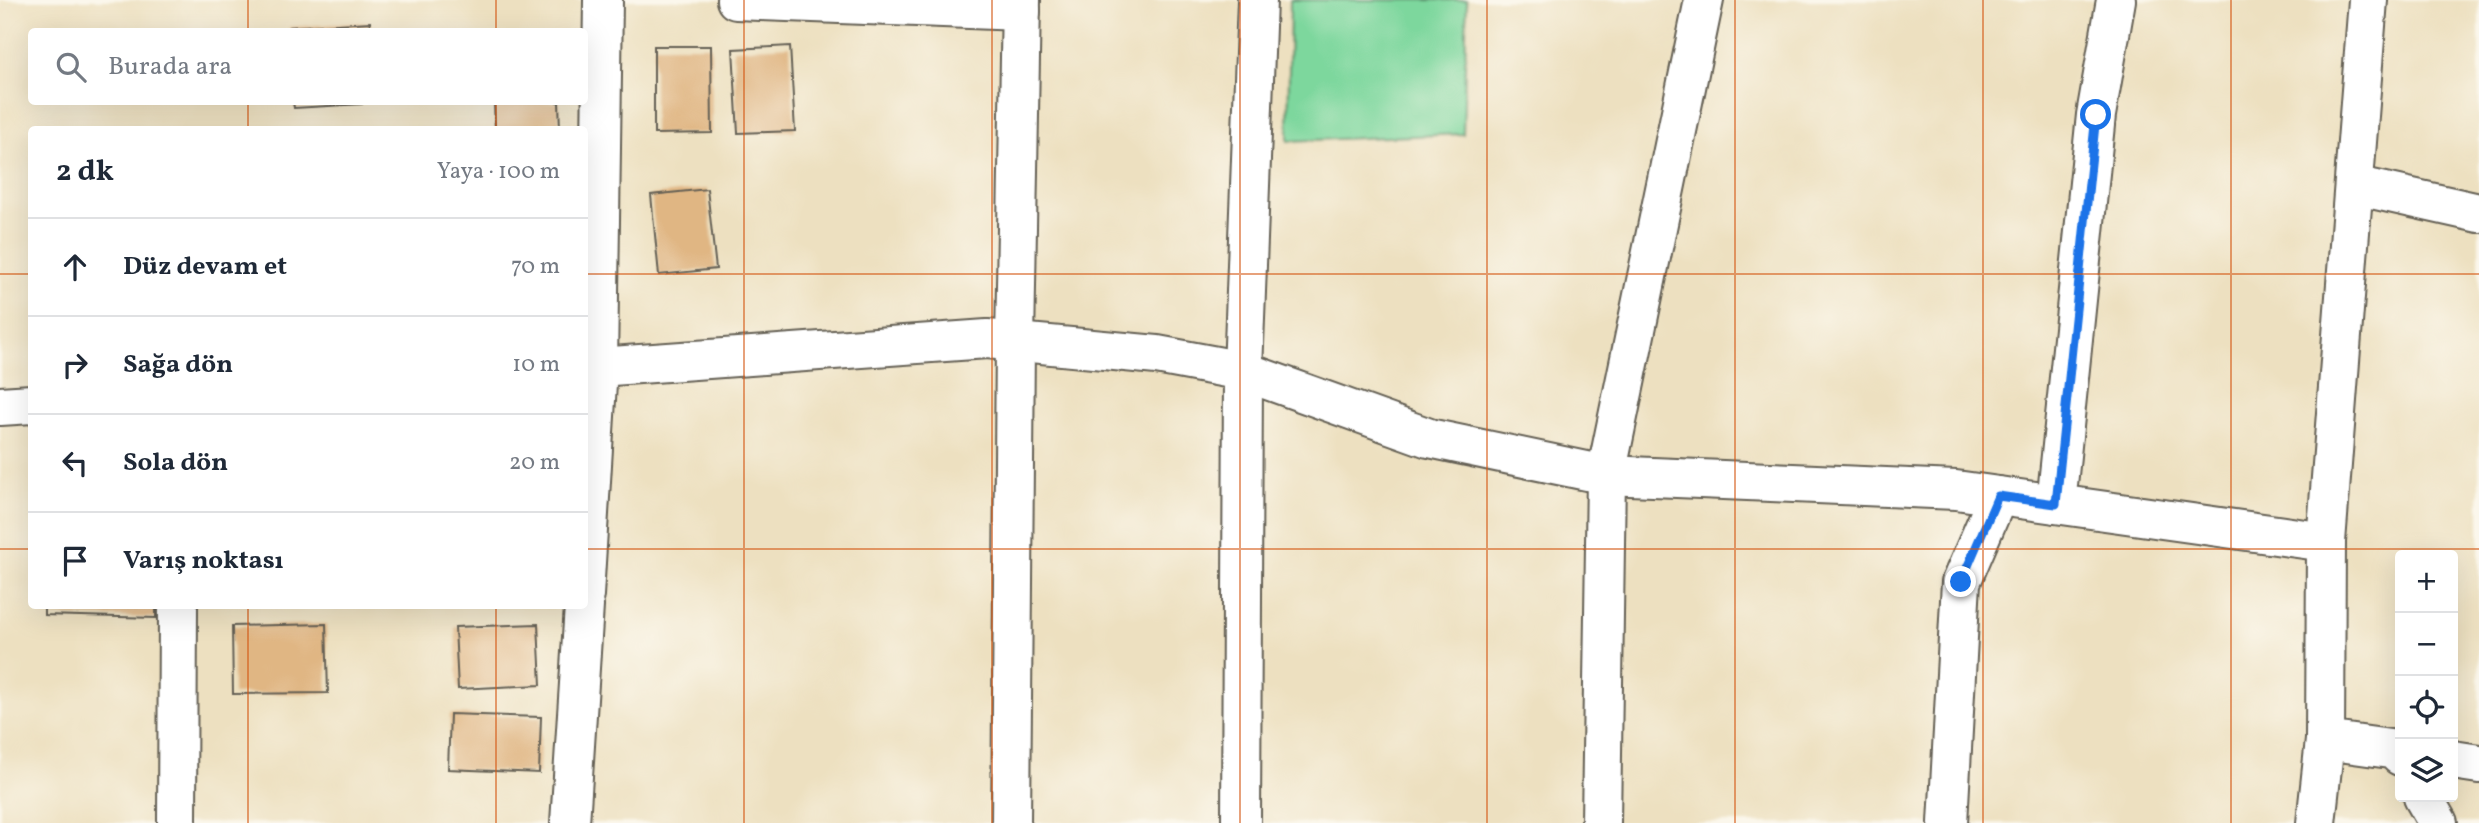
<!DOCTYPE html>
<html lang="tr">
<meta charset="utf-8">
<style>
:root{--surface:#fff;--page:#f6f6f7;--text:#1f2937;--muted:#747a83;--line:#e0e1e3}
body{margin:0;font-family:Vollkorn,serif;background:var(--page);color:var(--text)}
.controls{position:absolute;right:21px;bottom:21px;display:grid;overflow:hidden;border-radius:7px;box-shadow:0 7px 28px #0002}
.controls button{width:63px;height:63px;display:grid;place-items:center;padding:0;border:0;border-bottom:2px solid var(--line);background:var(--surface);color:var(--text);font:35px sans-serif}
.stop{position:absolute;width:21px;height:21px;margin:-16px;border:5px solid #1a73e8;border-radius:50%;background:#fff}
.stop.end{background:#1a73e8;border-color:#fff;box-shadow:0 2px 7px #0008}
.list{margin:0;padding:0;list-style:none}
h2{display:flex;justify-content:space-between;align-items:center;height:91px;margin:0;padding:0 28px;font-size:30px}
h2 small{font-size:23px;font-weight:400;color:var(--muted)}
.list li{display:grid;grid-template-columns:46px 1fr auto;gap:21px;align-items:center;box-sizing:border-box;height:98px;padding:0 28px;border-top:2px solid var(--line)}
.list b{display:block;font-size:26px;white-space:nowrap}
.list em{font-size:23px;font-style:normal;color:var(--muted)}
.icon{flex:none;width:38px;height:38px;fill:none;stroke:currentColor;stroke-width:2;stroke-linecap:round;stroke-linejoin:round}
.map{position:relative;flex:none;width:2479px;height:823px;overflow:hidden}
.search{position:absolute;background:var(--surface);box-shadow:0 7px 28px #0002;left:28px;top:28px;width:560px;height:77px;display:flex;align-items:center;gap:18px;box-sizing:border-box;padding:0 24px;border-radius:7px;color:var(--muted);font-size:26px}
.panel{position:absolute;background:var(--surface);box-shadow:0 7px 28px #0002;left:28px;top:126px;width:560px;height:483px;border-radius:7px}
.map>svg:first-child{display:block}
.green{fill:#7dd79d;stroke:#4c7a5c;stroke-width:2}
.building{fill:#e0b683}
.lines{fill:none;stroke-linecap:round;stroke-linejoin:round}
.minor-casing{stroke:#656155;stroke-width:42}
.tertiary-casing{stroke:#656155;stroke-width:42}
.minor{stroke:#fff;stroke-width:38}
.tertiary{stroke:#fff;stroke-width:38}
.route{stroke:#1a73e8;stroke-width:9}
.grid{fill:none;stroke:#d4530e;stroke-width:2;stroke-opacity:0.55}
</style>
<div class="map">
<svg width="2479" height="823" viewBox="0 0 2479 823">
<rect width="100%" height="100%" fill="#fbf7ec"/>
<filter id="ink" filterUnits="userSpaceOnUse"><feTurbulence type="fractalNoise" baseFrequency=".0143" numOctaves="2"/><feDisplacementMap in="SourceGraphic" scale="14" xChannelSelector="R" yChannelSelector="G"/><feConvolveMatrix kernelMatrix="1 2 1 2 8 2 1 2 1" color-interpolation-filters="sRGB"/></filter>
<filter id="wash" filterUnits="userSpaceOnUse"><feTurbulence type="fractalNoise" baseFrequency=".00686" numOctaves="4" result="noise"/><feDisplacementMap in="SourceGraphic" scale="28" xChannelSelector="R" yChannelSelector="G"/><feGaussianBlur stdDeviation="1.57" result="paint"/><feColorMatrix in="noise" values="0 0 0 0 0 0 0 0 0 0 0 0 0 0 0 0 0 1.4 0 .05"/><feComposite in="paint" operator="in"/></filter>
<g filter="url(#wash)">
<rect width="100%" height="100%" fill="#ede0c0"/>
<path class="green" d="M1290 0H1467L1463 134 1288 141Z"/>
<g id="blocks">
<g class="building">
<path d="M370 22 371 32H289V27Z"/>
<path d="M654 46H711L712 133 654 134Z"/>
<path d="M790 46 795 131 738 133 733 49Z"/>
<path d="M293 102H362V104L294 108Z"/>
<path d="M494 102H559L560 130H495Z"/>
<path d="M707 189 716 269 659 275 651 195Z"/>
<path d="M44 606H156V618L44 615Z"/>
<path d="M326 624 328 693 233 694 232 626Z"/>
<path d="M538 624 541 685 458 689 455 627Z"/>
<path d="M450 714 541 717 539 773 448 769Z"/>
</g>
</g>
</g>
<g filter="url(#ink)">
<use href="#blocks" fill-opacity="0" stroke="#656155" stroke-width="2"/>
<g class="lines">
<g class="minor-casing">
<g id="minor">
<path d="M736 0 1021 11"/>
<path d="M2354 185 2479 213"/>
<path d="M584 368 987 339 1157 355 1243 371 1429 438 1606 475 1956 490 2326 542"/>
<path d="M0 406 32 404"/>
<path d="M2056 504 2096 115 2116 0"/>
<path d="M584 595 598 367 603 0"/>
<path d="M2325 740 2397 750 2400 756"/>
<path d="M2453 760 2479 764"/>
<path d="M2423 797 2438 823"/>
<path d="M177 823 178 606"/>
<path d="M570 823 584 606"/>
<path d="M1011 823 1015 343 1021 0"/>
<path d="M1241 823 1243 371 1257 0"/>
<path d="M1601 823 1606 475 1704 0"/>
<path d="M1948 823 1961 582 1998 496"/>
</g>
</g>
<g class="tertiary-casing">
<path id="tertiary" d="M2316 823 2325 740 2326 542 2368 0"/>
</g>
<use href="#minor" class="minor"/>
<use href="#tertiary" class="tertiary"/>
</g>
</g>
<g class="lines" filter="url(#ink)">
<path class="route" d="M1961 582 1998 496 2056 504 2096 115"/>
</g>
<path class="grid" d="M248 0V32M496 0V32M744 0V823M992 0V823M1240 0V823M1487 0V823M1735 0V823M1983 0V823M2231 0V823M248 102V130M496 102V130M0 274H32M584 274H2479M0 549H32M584 549H2479M248 606V823M496 606V823"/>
</svg>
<div class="controls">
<button>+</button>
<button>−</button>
<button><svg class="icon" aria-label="locate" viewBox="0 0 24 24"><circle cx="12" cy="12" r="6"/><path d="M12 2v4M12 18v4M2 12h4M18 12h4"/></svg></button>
<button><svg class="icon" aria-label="layers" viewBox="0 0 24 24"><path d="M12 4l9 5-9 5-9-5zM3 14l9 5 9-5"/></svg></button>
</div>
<div class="stop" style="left:2096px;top:115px"></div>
<div class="stop end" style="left:1961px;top:582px"></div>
<div class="search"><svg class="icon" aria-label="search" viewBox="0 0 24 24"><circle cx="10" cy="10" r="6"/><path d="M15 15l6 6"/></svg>Burada ara</div>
<section class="panel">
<h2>2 dk<small>Yaya · 100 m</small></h2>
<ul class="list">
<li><svg class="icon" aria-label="ahead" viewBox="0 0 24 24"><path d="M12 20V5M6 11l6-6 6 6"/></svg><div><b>Düz devam et</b></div><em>70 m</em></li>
<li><svg class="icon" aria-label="right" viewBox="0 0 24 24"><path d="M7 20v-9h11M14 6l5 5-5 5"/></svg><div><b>Sağa dön</b></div><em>10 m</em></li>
<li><svg class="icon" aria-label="left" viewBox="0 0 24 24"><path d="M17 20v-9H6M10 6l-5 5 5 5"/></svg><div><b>Sola dön</b></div><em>20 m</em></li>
<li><svg class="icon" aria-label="arrive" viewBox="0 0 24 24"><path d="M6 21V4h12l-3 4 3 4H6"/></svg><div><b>Varış noktası</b></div></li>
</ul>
</section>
</div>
